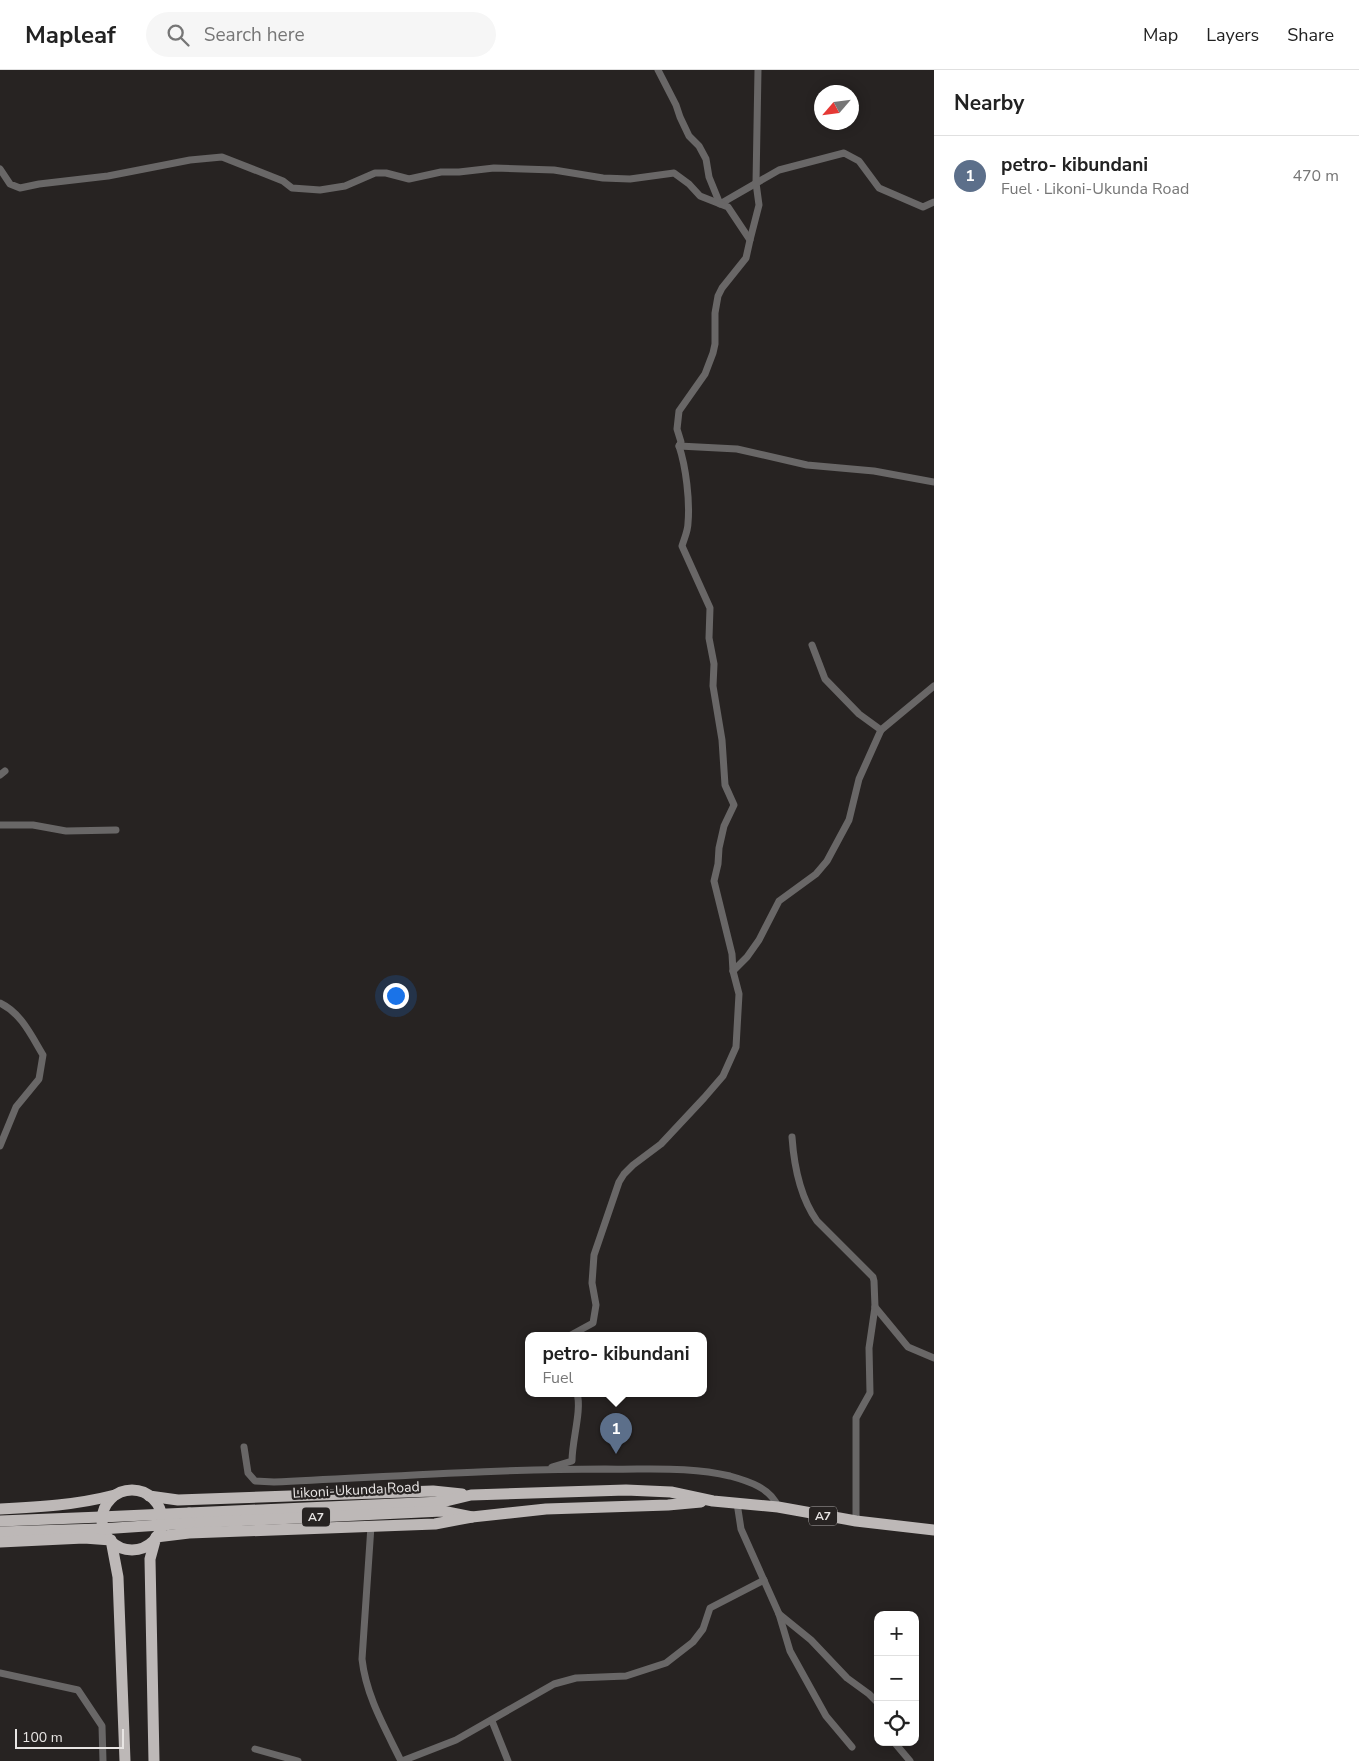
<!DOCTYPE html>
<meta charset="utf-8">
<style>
:root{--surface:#fff;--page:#f6f6f6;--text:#222;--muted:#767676;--line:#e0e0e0;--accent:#ea580c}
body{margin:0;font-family:"Nunito Sans",sans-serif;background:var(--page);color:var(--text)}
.controls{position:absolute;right:15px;bottom:15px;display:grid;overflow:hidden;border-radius:10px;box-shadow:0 2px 12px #0003}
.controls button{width:45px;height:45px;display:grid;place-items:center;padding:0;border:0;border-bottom:1px solid var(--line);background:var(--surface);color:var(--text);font:25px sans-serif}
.compass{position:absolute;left:814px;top:15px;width:45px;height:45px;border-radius:50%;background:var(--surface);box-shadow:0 2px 12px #0003;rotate:242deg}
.scale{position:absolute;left:15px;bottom:12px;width:109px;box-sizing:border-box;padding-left:5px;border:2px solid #e8e5e4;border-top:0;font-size:14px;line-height:18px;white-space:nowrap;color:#e8e5e4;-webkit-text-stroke:4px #272322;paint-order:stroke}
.you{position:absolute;left:395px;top:925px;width:18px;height:18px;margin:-12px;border:4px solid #fff;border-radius:50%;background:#1a73e8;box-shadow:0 0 0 8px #1a73e833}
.badge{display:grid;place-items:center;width:32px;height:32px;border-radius:50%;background:var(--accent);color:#fff;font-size:16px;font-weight:700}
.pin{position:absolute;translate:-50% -41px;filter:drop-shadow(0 1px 2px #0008)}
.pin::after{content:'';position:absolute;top:26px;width:18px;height:15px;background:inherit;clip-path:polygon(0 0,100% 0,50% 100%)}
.popup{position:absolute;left:525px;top:1262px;width:182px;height:65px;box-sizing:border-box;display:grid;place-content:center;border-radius:10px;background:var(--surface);filter:drop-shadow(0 1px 4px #0005);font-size:16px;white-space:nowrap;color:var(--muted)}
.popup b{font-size:19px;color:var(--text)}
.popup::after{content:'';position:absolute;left:50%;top:100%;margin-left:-10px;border:10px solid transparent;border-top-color:var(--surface)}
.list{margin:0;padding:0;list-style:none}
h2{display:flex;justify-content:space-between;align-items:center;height:65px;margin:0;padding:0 20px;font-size:21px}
h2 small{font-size:16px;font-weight:400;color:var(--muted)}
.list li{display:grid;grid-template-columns:32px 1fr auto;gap:15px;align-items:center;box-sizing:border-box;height:80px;padding:0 20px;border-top:1px solid var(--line)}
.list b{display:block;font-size:19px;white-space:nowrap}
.list p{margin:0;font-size:16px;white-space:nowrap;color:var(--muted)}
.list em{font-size:16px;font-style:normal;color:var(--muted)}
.icon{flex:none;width:28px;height:28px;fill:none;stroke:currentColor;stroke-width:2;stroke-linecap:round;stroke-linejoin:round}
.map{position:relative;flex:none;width:934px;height:1691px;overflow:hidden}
header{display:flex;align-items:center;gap:30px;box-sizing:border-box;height:70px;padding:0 25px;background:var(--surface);border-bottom:1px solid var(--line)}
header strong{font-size:24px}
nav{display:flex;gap:28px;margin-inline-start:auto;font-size:18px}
.search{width:350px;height:45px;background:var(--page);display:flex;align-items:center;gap:12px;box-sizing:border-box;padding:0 18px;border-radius:28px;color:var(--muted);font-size:19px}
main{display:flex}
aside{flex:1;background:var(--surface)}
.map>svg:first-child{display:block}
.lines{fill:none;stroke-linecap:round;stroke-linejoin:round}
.minor{stroke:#696767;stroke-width:7}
.trunk{stroke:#bdb8b7;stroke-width:11}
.trunk-bridge{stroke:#bdb8b7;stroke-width:11}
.labels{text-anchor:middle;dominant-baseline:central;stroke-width:4.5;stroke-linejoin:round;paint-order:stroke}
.shield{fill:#272322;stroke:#aeabaa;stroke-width:1}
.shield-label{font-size:12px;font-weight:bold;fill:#e8e5e4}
.street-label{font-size:14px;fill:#e8e5e4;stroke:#272322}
</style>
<header>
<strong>Mapleaf</strong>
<div class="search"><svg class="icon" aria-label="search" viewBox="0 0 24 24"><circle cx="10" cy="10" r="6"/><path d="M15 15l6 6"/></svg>Search here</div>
<nav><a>Map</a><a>Layers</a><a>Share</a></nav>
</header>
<main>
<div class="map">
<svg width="934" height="1691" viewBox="0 0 934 1691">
<rect width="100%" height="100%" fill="#272322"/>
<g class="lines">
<g class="minor">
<path d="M658 0 676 35 680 47 689 66 699 76 706 89 709 107 720 134 779 100 844 83 859 91 879 118 923 137 934 132"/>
<path d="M0 99 10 114 20 118 39 114 108 106 190 90 222 87 283 111 292 118 320 120 345 116 375 103H386L409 109 441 102H459L494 98 554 100 603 108 630 109 674 103 689 114 700 126 728 137 750 170 746 188 722 218 718 226 715 243V274L713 283 705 304 679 341 677 359 681 372 679 376C686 397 690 431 688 453 688 461 684 469 682 476L710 538 709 568 714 594 713 616 722 670 725 715 734 735 724 756 719 778 718 794 714 811 732 884 733 901 739 924 736 977 723 1006 704 1028 661 1074 633 1095 624 1104 619 1112 594 1185 592 1213 596 1235 593 1253 571 1265"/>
<path d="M750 170 759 135 756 113 758 0"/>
<path d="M679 376 737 379 807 395 874 401 934 412"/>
<path d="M812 575 825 609 859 644 881 660 934 616"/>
<path d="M0 705 5 701"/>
<path d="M0 755H33L66 761 116 760"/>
<path d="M733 901 747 887 759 870 779 831 816 804 827 791 849 750 859 709 881 660"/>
<path d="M0 933C21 943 31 965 43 985L39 1009 16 1037 0 1076"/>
<path d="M792 1067C794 1096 800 1127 817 1151L873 1207 874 1211 875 1237 869 1278 870 1323 856 1348V1451"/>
<path d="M875 1237 908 1277 934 1288"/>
<path d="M244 1377 248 1403 255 1411 274 1412C384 1407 494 1399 605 1399 646 1400 689 1396 730 1406 748 1411 771 1418 778 1437"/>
<path d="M552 1397 572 1391C572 1370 582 1340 577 1323"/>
<path d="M737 1433 741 1459 779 1544 790 1581 826 1646 852 1677"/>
<path d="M371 1456 362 1589C366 1626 385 1658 401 1691"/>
<path d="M779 1544 811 1570 847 1608 869 1624 878 1633"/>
<path d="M0 1603 78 1620 102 1656 103 1691"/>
<path d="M492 1651 508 1691"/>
<path d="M894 1672 910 1691"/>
<path d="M255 1679 298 1691"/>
<path d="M402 1691 456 1670 554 1614 576 1608 626 1606 666 1593 693 1572 703 1559 710 1538 764 1510"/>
</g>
<g class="trunk">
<circle cx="132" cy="1450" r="30"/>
<path d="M149 1426 178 1430 433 1421 462 1424"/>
<path d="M0 1439C40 1437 76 1435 115 1425"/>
<path d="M189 1443 442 1432 471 1425 626 1420 671 1422 713 1431 778 1437 856 1451 934 1460"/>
<path d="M0 1451 101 1447"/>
<path d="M190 1453 442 1441 472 1447 546 1439 668 1435 701 1432"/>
<path d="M0 1462 101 1459"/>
<path d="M0 1472 84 1468 111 1470 118 1507 125 1691"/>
<path d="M154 1691 150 1489 156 1467 189 1463 435 1454 472 1447"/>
</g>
<g class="trunk-bridge">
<path d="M101 1447 189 1443"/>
<path d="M101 1459 190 1453"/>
</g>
</g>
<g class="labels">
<g class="shield">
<rect x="809" y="1436.5" width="28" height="19" rx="4"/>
<rect x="302" y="1437.5" width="28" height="19" rx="4"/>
</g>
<g class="shield-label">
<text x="823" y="1446">A7</text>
<text x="316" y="1447">A7</text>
</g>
<g class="street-label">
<text transform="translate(356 1420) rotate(-3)">Likoni-Ukunda Road</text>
</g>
</g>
</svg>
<div class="controls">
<button>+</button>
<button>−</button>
<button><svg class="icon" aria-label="locate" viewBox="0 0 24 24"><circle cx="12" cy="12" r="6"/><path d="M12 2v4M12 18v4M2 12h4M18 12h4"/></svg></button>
</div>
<svg class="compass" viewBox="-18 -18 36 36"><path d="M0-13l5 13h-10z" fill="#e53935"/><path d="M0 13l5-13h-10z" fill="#767676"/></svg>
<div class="scale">100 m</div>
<div class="you"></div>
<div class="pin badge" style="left:616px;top:1384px;background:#5c6f8a">1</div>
<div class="popup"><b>petro- kibundani</b>Fuel</div>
</div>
<aside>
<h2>Nearby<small></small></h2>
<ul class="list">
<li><span class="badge" style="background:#5c6f8a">1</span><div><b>petro- kibundani</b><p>Fuel · Likoni-Ukunda Road</p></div><em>470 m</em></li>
</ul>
</aside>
</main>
